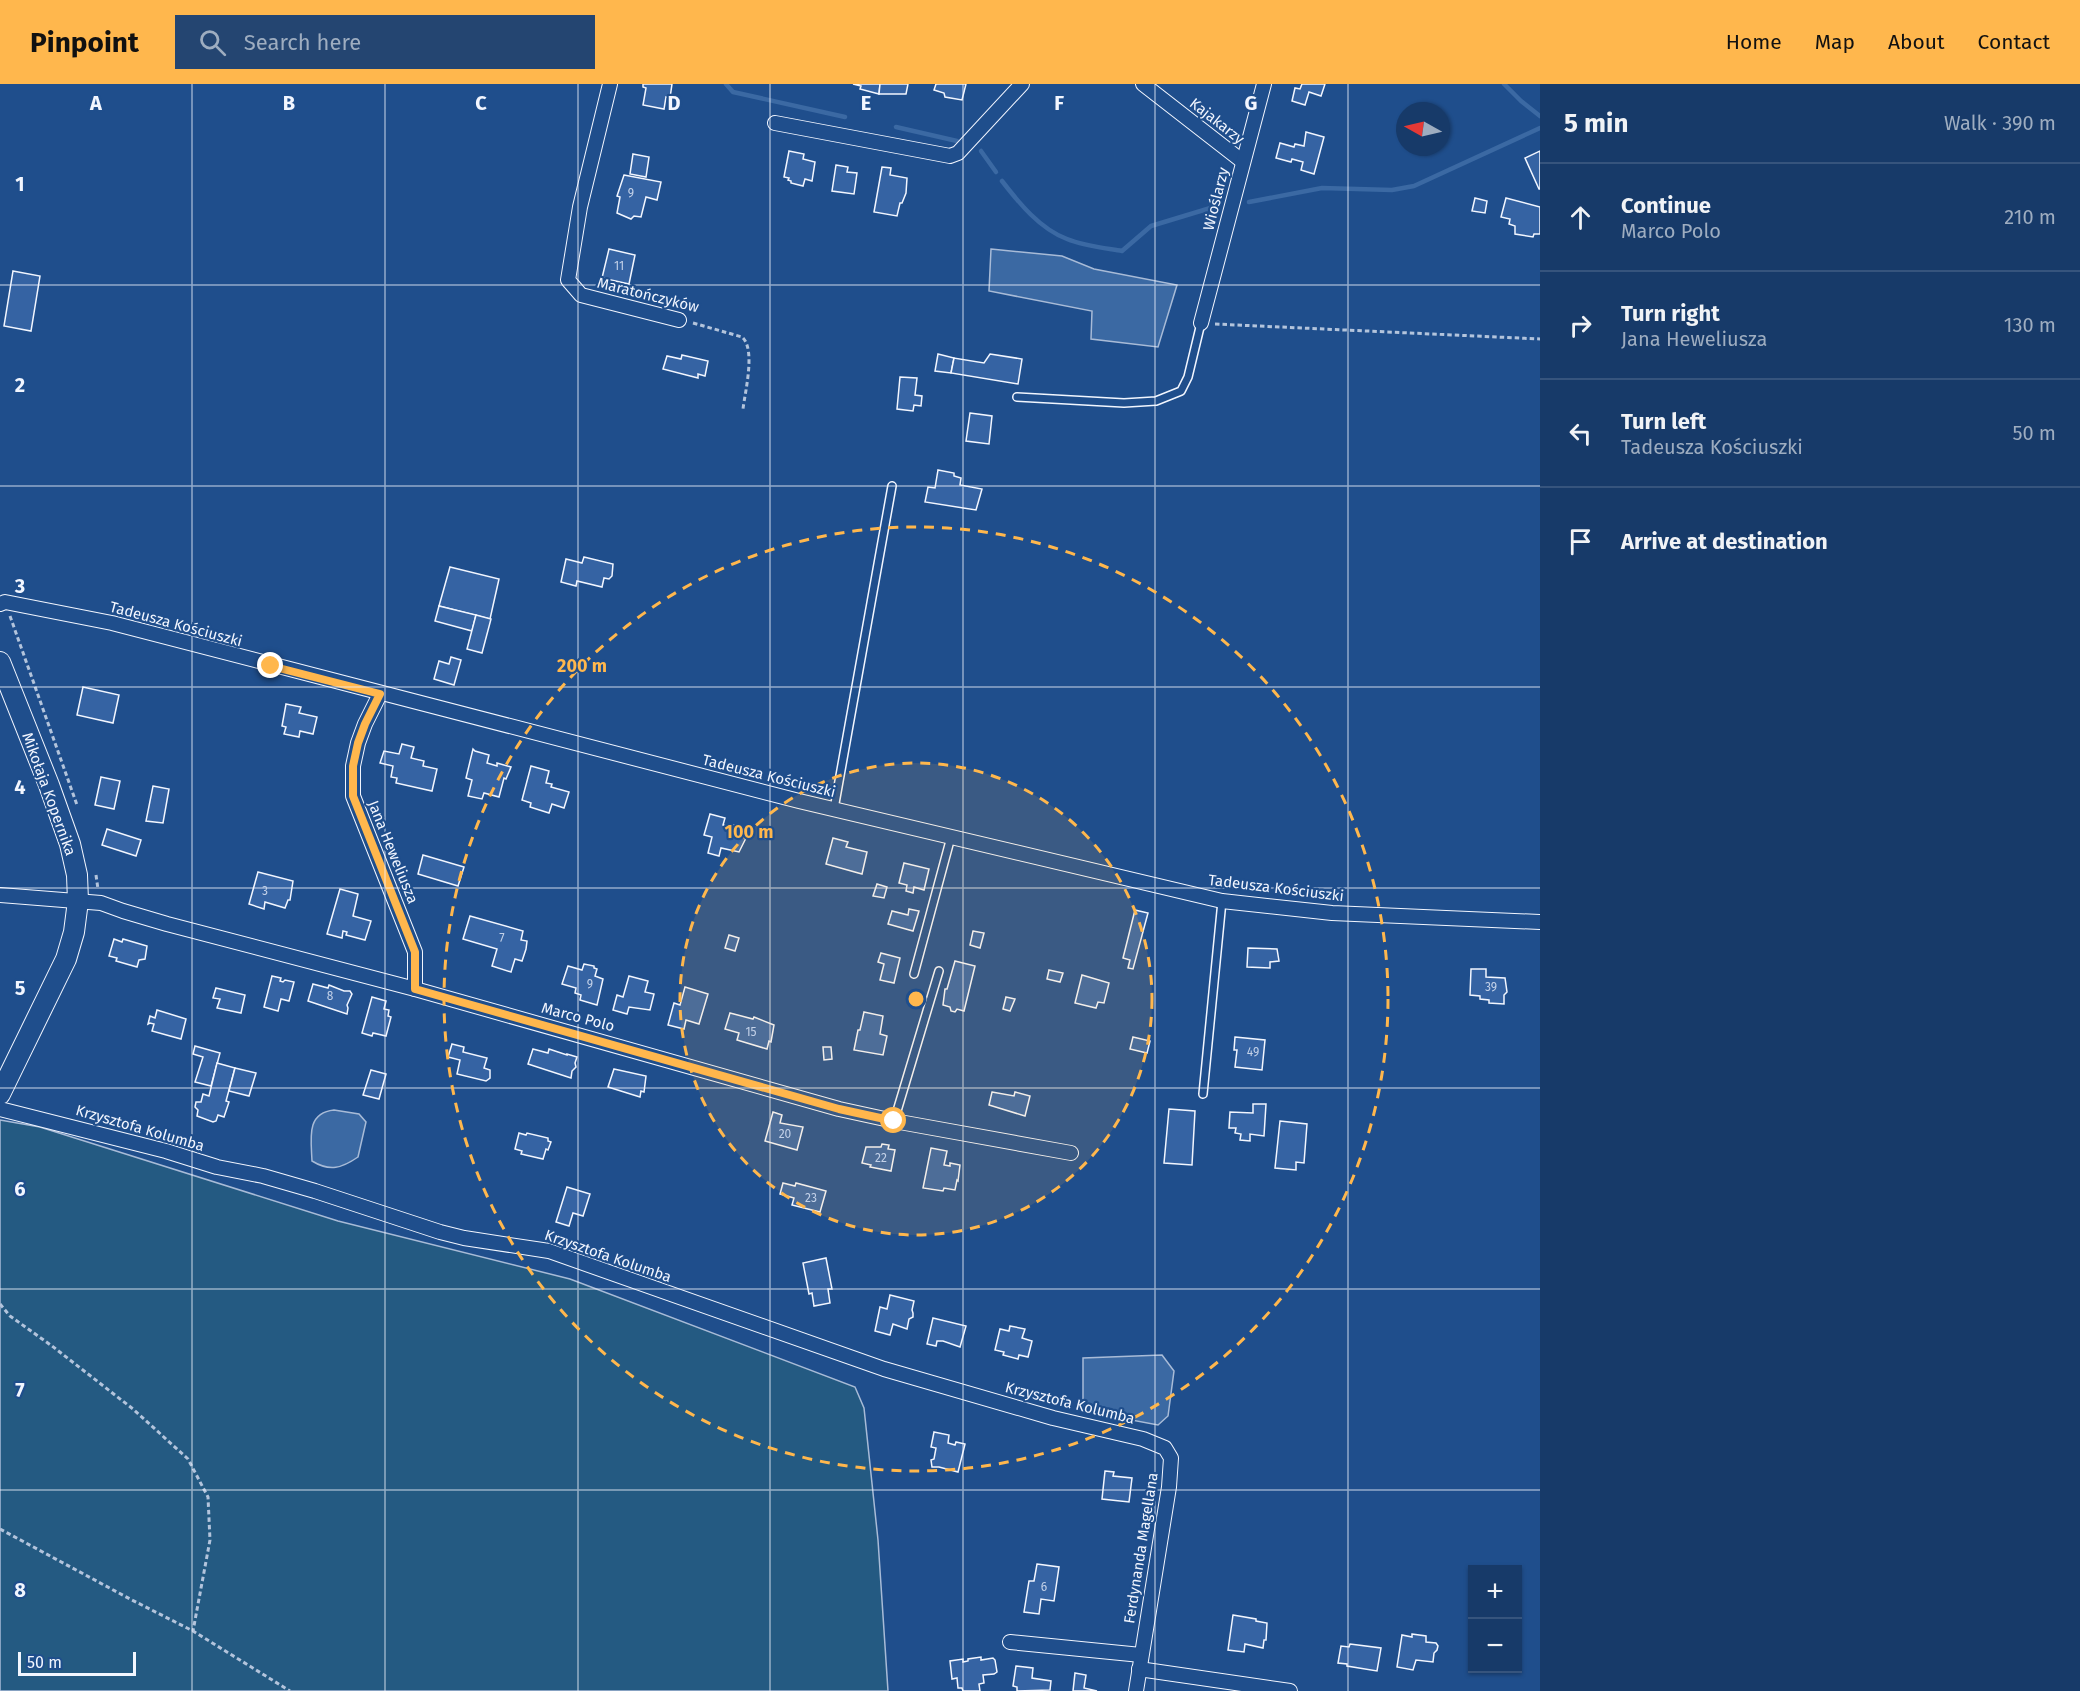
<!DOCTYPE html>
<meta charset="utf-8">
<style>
:root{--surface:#173a69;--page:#244571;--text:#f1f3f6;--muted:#9eadc0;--line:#36547d;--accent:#ffb74d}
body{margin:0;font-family:"Fira Sans",sans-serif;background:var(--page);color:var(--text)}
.controls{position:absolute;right:18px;bottom:18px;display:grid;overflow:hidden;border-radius:0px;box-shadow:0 2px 4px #0004}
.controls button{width:54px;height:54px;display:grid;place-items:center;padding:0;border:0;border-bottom:2px solid var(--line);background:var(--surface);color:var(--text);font:30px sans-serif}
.compass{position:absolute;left:1396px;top:18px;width:54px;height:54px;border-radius:50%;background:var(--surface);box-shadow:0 2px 4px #0004;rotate:278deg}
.scale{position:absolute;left:18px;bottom:15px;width:118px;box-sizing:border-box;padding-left:6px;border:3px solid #f2f6ff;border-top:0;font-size:16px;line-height:21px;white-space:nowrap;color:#f2f6ff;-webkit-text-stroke:4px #1f4e8c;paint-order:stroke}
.stop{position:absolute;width:18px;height:18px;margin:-14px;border:4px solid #ffb74d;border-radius:50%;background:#fff}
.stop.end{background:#ffb74d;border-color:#fff;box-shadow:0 2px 6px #0008}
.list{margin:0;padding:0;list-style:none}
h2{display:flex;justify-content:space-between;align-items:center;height:78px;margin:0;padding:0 24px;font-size:26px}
h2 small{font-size:20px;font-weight:400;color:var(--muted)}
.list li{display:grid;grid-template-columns:39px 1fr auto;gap:18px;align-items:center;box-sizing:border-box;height:108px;padding:0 24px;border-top:2px solid var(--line)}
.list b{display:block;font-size:22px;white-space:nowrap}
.list p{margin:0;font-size:20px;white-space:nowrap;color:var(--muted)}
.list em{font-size:20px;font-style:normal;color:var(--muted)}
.icon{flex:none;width:33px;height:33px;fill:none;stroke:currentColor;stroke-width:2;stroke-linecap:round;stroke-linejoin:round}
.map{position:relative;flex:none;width:1540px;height:1607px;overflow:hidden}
header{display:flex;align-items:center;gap:36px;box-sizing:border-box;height:84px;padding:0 30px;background:var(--accent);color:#111}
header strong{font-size:28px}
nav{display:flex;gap:33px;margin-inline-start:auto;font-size:21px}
.search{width:420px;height:54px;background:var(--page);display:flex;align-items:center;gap:15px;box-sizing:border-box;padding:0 21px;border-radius:0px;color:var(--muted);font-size:22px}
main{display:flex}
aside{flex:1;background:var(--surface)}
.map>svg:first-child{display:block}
.green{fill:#245a82;stroke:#a8bbd7;stroke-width:1.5}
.water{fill:#3b69a3;stroke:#a8bbd7;stroke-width:1.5}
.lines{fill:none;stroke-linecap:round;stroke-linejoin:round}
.stream{stroke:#3b69a3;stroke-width:4.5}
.building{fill:#3563a3;stroke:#f2f6ff;stroke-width:1.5}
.lane-casing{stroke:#f2f6ff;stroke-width:10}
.street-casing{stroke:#f2f6ff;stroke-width:16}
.secondary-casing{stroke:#f2f6ff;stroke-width:22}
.path{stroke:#b3c4dc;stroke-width:3;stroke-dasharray:4.5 3;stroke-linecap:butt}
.lane{stroke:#1f4e8c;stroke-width:7}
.street{stroke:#1f4e8c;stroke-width:14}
.secondary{stroke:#1f4e8c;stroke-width:20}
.route{stroke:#ffb74d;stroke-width:8}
.grid{fill:none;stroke:#f2f6ff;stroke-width:1.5;stroke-opacity:0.55}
.ring{fill:none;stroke:#ffb74d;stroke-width:3;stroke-dasharray:10 8}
.labels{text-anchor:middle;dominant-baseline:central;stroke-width:4.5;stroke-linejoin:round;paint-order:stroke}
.number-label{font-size:12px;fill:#c3d1e8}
.street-label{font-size:15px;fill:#f2f6ff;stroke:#1f4e8c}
.grid-label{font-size:20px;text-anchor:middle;font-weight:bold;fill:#f2f6ff;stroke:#1f4e8c;stroke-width:4.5;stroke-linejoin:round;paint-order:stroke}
.centre{fill:#ffb74d;stroke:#1f4e8c;stroke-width:3}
.ring-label{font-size:18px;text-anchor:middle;font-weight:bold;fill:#ffb74d;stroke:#1f4e8c;stroke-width:4.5;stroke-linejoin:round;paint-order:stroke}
</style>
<header>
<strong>Pinpoint</strong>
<div class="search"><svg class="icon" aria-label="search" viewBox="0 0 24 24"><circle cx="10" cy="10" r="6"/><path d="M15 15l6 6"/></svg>Search here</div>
<nav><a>Home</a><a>Map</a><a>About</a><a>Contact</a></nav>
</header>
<main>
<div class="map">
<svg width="1540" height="1607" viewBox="0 0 1540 1607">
<rect width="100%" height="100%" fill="#1f4e8c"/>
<path class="green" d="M0 1036 40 1043 338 1137 570 1195 855 1303 864 1324 878 1456 888 1607H0Z"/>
<g class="water">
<path d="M991 165 1062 172 1094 185 1177 201 1158 263 1091 255 1092 227 989 207Z"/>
<path d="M334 1026 359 1030 366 1038 358 1073C342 1084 330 1088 312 1077 311 1054 306 1029 334 1026Z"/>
<path d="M1162 1271 1174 1287 1168 1332 1158 1341 1083 1327V1274Z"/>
</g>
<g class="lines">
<g class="stream">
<path d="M726 0 733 8 845 33"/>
<path d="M1504 0 1521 17 1540 32"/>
<path d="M896 43 957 57"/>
<path d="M981 67 996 88"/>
<path d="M1002 97C1019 119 1040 145 1067 155 1084 162 1104 164 1122 167L1151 142 1217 122"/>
<path d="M1249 118 1322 104 1392 106 1414 102 1540 44"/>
</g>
</g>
<g class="building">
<path d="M643 0H672L670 14 666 13 664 25 643 21 646 4 643 3Z"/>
<path d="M853 0H880L879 10 860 5 861 2Z"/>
<path d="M880 0H908L906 10H879Z"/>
<path d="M936 0H966L962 16 945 13 944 9 934 6Z"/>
<path d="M1302 0H1325L1321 12 1309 8 1305 21 1292 17 1295 4 1300 5Z"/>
<path d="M1306 48 1324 53 1314 90 1301 86 1303 78 1292 75 1291 78 1276 74 1280 59 1294 63 1295 60 1304 62Z"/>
<path d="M789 67 804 70 803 75 815 78 812 97 805 95 803 102 791 99V97L788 96 789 94 784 93Z"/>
<path d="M1540 67V105H1539L1525 74Z"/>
<path d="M633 70 649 73 646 93 630 90Z"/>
<path d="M836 81 848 83 847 88 857 89 854 110 832 107Z"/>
<path d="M882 83 891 84 890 91 907 94 906 109 902 119H900L897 132 874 128Z"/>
<path d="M624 91 661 98 657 116 646 113 641 133 634 132 631 135 617 129 620 113 617 112Z"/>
<path d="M1475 114 1487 117 1485 129 1472 127Z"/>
<path d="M1506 114 1540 123V150H1534L1533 153 1515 150V142L1509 140 1510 135 1501 133Z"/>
<path d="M609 165 635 171 629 200 602 194Z"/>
<path d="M13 187 40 192 31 247 4 242Z"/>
<path d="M938 270 954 274 951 289 935 287Z"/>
<path d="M990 270 1022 275 1018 300 951 289 954 274 984 279Z"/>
<path d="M682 271 708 277 705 292 698 290V294L663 285 667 272 681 275Z"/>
<path d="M900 293 917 294 915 311 922 312 921 322 914 321 913 327 897 325Z"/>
<path d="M970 329 992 332 989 360 966 357Z"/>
<path d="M938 386 954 389V392L961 394 960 401 982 405 976 426 925 418 928 403 935 404Z"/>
<path d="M584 473 613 480 612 492 609 495 604 494 602 503 577 497 576 502 561 498 566 475 582 479Z"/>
<path d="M450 483 499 495 490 535 439 522Z"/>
<path d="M439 522 476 531 472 547 435 537Z"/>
<path d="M476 531 491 535 482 569 467 565Z"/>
<path d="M451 573 461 576 454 601 434 595 439 577 449 580Z"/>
<path d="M83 603 119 611 113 639 77 631Z"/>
<path d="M286 620 301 623 299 629 317 633 313 650 300 647 299 653 284 650 286 643 282 642Z"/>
<path d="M402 660 414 663 411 674 424 677 423 682 437 685 432 707 396 699 397 694 391 693 393 682 380 679 384 667 399 670Z"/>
<path d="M473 665 475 667 489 671 487 679 497 682V679L511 683 506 695 504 694 499 713 484 709 482 715 468 712 472 696 466 694Z"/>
<path d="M531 682 549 687 546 699 552 700 551 703 569 708 564 724 552 720 549 729 530 723 531 719 522 716Z"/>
<path d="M101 693 120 697 114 725 95 721Z"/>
<path d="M153 702 169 705 163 739 146 737Z"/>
<path d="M710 730 725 734 723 741 733 744 734 741 743 744 742 746 745 747 743 753 746 754 739 768 721 764 719 772 708 769 712 753 704 751Z"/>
<path d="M107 745 141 756 136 772 102 761Z"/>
<path d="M833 754 848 758 846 763 867 768 862 790 826 780Z"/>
<path d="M423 771 464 783 458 802 418 790Z"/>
<path d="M904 779 929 785 924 806 914 803 913 809 906 807 907 801 899 799Z"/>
<path d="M258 788 293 797 290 816H288L285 824 265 818 264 825 249 820Z"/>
<path d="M877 800 887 803 884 814 873 812Z"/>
<path d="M340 805 358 810 353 832 371 837 365 856 346 851 347 848 343 847 342 854 327 850Z"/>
<path d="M909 825 919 827 913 847 888 840 892 827 908 831Z"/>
<path d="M1135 826 1148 829 1133 885 1128 884 1130 876 1123 874Z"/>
<path d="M470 832 523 847 521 856 527 857 526 865 522 877 515 875 511 888 492 882 497 865 463 855Z"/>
<path d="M973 847 984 849 980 864 970 861Z"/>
<path d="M729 851 739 854 735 867 725 864Z"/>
<path d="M114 855 122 858 123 855 147 862 145 875 139 876 137 883 116 877 117 874 109 872Z"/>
<path d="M1248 864 1277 865 1279 877 1270 878V884L1247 883Z"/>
<path d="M881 869 900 874 894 899 880 896 884 880 878 878Z"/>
<path d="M955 877 975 882 964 927 957 925 955 928 951 927 950 923 943 921 945 905H947Z"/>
<path d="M584 880 594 882V884L597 885 595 892 603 895 597 921 580 916 581 911 575 909 576 904 562 900 568 882 582 886Z"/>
<path d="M1471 885H1486V893L1505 894 1507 908 1504 911V920L1489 919V916L1480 915V912L1470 911Z"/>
<path d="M1049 886 1063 889 1060 898 1047 895Z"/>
<path d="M1082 891 1109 899 1104 919 1098 918 1096 924 1075 919Z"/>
<path d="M272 892 281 894 280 897 283 898 285 896 294 898 289 917 281 915 278 927 264 923Z"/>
<path d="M629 892 648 897 645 908 654 910 650 926 629 923 627 930 613 926 617 911 623 913Z"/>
<path d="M313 900 328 904 329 901 344 907H350L352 910 347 921 348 924 347 930 308 917Z"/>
<path d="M685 903 708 910 699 940 686 936 684 945 668 941 674 919 680 921Z"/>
<path d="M216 904 245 911 241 929 217 924 220 915 213 914Z"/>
<path d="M372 913 386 917 384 925 389 926 388 932 391 933 386 952 373 949 372 952 362 949Z"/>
<path d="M1006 913 1015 915 1010 927 1003 925Z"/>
<path d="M157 926 186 935 181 955 152 947 154 940 150 939 148 940 150 932 155 934Z"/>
<path d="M864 928 883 932 880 950 887 952 883 971 854 966 858 946H860Z"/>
<path d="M730 929 753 935 754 933 774 941 771 958 769 957 767 965 737 956 739 949 725 945Z"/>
<path d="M1133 953 1150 957 1147 969 1130 965Z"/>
<path d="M1235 953 1265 956 1262 986 1235 983 1237 966H1234Z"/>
<path d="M452 960 464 963 463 968 487 974 484 984 490 986V994L486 997 457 990 460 976 448 973Z"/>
<path d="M195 962 220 969 211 1002 195 998 203 973 193 970Z"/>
<path d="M823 963H831L832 975 824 976Z"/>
<path d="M533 965 548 969 549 965 567 971V970L577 973 575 979 576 983 572 987 571 994 528 980Z"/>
<path d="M217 979 235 984 226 1017 229 1018 224 1033 218 1031 216 1037 213 1038 197 1032 198 1026 195 1023 196 1018H201L203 1010 209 1012Z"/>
<path d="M235 984 256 989 249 1012 229 1007Z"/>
<path d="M614 985 646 992 644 1008 641 1007 640 1013 608 1003Z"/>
<path d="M371 986 386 990 379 1015 363 1011Z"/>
<path d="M992 1008 1014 1012 1015 1008 1030 1012 1025 1032 989 1021Z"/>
<path d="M1253 1020H1266L1264 1052 1250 1050V1057L1240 1056 1241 1050 1235 1049 1236 1044H1229L1230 1028 1253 1029Z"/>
<path d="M1169 1025 1195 1027 1192 1081 1164 1079Z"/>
<path d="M773 1028 782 1031 780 1039 803 1043 797 1066 765 1057Z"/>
<path d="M1280 1037 1307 1040 1304 1079 1296 1078V1086L1275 1084Z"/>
<path d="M519 1049 526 1051 527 1049 548 1054V1057L551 1058 548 1066 546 1065 543 1075 521 1070 522 1067 515 1065Z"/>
<path d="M882 1060 889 1061 888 1065 895 1066 891 1087 870 1083 871 1081 862 1079 866 1063H881Z"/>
<path d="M931 1064 947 1067 944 1081 950 1082V1079L960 1081 958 1097 957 1096 955 1106 944 1104 943 1107 923 1104Z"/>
<path d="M783 1099 795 1102 796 1099 826 1107 820 1128 792 1121 794 1114 780 1110Z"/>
<path d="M567 1103 590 1110 583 1132 573 1129 569 1142 556 1138Z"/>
<path d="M826 1174 832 1205H828L830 1219 814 1222 812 1209 809 1210 803 1179Z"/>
<path d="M890 1211 914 1217 912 1226 913 1229V1233L909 1235 907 1245 893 1240 890 1251 875 1247 880 1223 887 1225Z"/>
<path d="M933 1234 966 1242 960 1263 943 1257H937L936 1262 927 1260Z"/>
<path d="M1010 1242 1025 1245 1022 1254 1032 1257 1028 1273 1019 1271 1018 1275 1003 1271 1004 1268 995 1266 1000 1245 1009 1247Z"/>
<path d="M934 1348 949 1351 948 1359 955 1361 956 1358 965 1360 958 1388 939 1383H932L931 1376 934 1375 936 1364 931 1363Z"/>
<path d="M1105 1387 1114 1388 1113 1392 1132 1394 1129 1418 1102 1415Z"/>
<path d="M1037 1480 1059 1483 1054 1517 1041 1515 1039 1530 1024 1528 1029 1497H1034Z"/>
<path d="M1233 1531 1256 1535V1537L1267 1539 1266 1556H1264L1263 1564 1245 1560 1244 1568 1228 1566Z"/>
<path d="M1412 1550 1426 1552V1558L1436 1559 1438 1562 1437 1566 1434 1569 1433 1578 1416 1576 1413 1586 1397 1583 1402 1551 1412 1553Z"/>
<path d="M1350 1560 1381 1564 1377 1587 1347 1582V1580L1338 1579 1341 1562 1349 1563Z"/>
<path d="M981 1573V1576L993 1574 995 1576 997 1588 994 1590 983 1591 984 1599 979 1600 980 1607H963L962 1604H958L957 1594 952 1595 950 1577 963 1575V1578L968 1577V1575Z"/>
<path d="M1016 1582 1033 1584 1032 1594 1051 1597 1050 1606 1017 1607V1603L1013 1602Z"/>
<path d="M1075 1589 1086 1591 1084 1604 1097 1607H1073Z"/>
</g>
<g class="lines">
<g class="lane-casing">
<g id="lane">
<path d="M1017 313 1124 319 1156 317 1181 307 1188 293 1201 239"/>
<path d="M834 725 892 402"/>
<path d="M914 890 951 753"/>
<path d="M1203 1010 1222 817"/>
<path d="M894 1037 939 887"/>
</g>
</g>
<g class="street-casing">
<g id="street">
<path d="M610 0 580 123 568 196 581 211 679 236"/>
<path d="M1143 0 1242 77"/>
<path d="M775 39 950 72 958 69 1022 0"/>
<path d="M1201 239 1264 0"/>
<path d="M0 520 5 518 112 539 799 717 1222 817 1332 829 1540 838"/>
<path d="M380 610 365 640 358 659 353 682V712L415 868V905"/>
<path d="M0 811 101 819 123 827 167 840 415 905 839 1025 894 1037 1071 1069"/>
<path d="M0 1025 166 1067 217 1083 263 1092 315 1107 440 1148 464 1154 549 1167 884 1285 1053 1334 1143 1355 1165 1364 1171 1374 1169 1403 1136 1607"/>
<path d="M1010 1558 1141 1571"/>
<path d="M1139 1585 1290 1607"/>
</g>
</g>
<g class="secondary-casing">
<path id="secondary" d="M0 578 49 701 70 760 77 791 78 817 74 848 66 875 0 1010"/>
</g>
<g class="path">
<path d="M693 239 742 253C756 265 745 308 743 325"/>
<path d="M1215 240 1540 255"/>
<path d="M10 532 77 721"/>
<path d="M96 791 98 805"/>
<path d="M0 1220 10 1232 52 1262 133 1325 188 1375 208 1413 210 1456 193 1547"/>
<path d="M0 1445 130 1515 193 1547 290 1607"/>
</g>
<use href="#lane" class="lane"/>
<use href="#street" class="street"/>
<use href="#secondary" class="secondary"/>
</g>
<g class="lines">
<path class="route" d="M271 582 380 610 365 640 358 659 353 682V712L415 868V905L839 1025 894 1037"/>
</g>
<path class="grid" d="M192 0V1607M385 0V1607M578 0V1607M770 0V1607M963 0V1607M1155 0V1607M1348 0V1607M0 201H1540M0 402H1540M0 603H1540M0 804H1540M0 1004H1540M0 1205H1540M0 1406H1540"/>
<circle cx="916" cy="915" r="236" fill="#ffb74d" fill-opacity=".12"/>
<g class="ring">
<circle cx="916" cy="915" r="236"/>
<circle cx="916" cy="915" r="472"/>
</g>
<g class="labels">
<g class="number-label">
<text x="631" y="109">9</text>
<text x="619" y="182">11</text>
<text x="265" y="807">3</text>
<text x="502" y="854">7</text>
<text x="590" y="900">9</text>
<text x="1491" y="903">39</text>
<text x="330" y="912">8</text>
<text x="751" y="948">15</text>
<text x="1253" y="968">49</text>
<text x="785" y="1050">20</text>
<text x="881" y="1074">22</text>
<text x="811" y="1114">23</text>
<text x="1044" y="1503">6</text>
</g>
<g class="street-label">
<text transform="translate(1217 37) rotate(38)">Kajakarzy</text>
<text transform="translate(1216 115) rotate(-76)">Wioślarzy</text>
<text transform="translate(648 211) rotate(14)">Maratończyków</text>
<text transform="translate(176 540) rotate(15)">Tadeusza Kościuszki</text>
<text transform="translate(769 692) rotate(14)">Tadeusza Kościuszki</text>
<text transform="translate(49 710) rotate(70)">Mikołaja Kopernika</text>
<text transform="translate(393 768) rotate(68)">Jana Heweliusza</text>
<text transform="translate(1276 804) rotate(7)">Tadeusza Kościuszki</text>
<text transform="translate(578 933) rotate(15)">Marco Polo</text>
<text transform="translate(140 1044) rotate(16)">Krzysztofa Kolumba</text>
<text transform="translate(608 1172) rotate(19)">Krzysztofa Kolumba</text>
<text transform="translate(1070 1319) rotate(14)">Krzysztofa Kolumba</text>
<text transform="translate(1141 1464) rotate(-81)">Ferdynanda Magellana</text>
</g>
</g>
<g class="grid-label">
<text x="96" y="26">A</text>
<text x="289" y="26">B</text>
<text x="481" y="26">C</text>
<text x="674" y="26">D</text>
<text x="866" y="26">E</text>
<text x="1059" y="26">F</text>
<text x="1251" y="26">G</text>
<text x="20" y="107">1</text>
<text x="20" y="308">2</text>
<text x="20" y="509">3</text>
<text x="20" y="710">4</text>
<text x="20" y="911">5</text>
<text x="20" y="1112">6</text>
<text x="20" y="1313">7</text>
<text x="20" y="1513">8</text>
</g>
<circle cx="916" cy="915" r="9" class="centre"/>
<g class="ring-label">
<text x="582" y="588">200 m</text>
<text x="749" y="754">100 m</text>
</g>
</svg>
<div class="controls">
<button>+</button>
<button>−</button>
</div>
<svg class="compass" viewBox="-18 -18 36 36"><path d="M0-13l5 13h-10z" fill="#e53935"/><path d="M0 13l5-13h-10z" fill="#9eadc0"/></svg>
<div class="scale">50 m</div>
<div class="stop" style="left:894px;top:1037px"></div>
<div class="stop end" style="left:271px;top:582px"></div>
</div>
<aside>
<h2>5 min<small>Walk · 390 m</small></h2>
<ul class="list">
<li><svg class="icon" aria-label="ahead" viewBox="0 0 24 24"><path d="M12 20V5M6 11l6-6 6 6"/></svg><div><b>Continue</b><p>Marco Polo</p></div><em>210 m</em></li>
<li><svg class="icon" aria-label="right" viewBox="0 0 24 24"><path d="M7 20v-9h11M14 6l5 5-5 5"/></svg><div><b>Turn right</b><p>Jana Heweliusza</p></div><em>130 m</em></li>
<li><svg class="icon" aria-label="left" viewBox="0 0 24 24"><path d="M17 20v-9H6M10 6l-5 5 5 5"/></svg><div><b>Turn left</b><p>Tadeusza Kościuszki</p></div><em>50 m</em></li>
<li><svg class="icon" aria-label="arrive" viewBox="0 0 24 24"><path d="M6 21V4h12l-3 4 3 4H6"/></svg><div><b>Arrive at destination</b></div></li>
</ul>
</aside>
</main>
